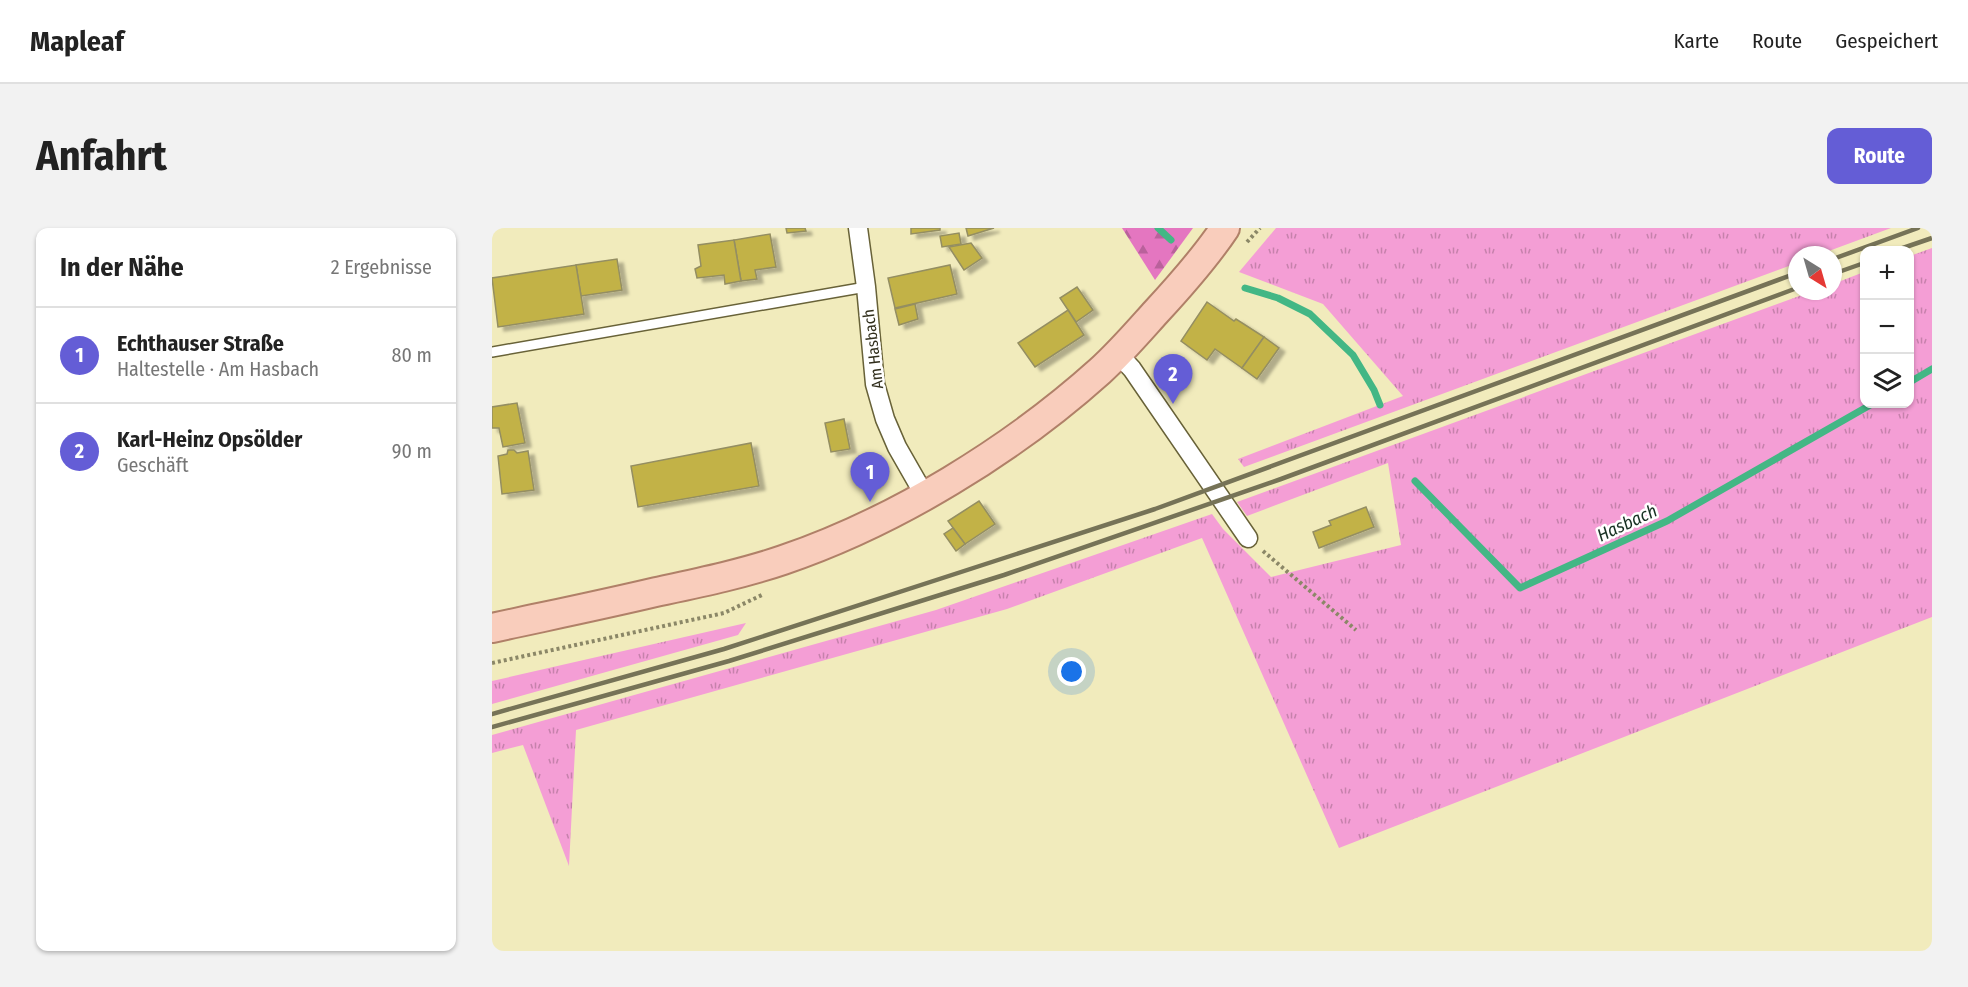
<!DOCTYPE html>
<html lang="de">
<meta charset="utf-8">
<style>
:root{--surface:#fff;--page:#f2f2f2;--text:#222;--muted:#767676;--line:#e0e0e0;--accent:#645dd6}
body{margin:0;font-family:"Fira Sans Condensed",sans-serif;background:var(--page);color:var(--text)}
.controls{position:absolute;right:18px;top:18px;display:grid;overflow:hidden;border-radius:12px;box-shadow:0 2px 4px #0004}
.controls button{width:54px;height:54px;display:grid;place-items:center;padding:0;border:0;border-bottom:2px solid var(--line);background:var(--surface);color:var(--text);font:30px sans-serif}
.compass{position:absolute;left:1296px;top:18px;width:54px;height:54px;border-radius:50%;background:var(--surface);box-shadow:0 2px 4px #0004;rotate:143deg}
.you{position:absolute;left:580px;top:444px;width:21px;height:21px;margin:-15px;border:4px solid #fff;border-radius:50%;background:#1a73e8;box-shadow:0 0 0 9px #1a73e833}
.badge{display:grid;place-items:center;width:39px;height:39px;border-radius:50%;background:var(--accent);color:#fff;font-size:20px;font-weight:700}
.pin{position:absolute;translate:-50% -50px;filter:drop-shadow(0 2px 3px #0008)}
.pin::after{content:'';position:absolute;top:32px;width:21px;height:18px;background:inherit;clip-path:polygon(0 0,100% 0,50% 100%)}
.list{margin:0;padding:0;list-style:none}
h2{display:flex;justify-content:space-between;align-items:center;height:78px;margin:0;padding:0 24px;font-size:26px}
h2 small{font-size:20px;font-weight:400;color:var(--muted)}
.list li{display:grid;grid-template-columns:39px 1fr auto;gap:18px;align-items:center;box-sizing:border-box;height:96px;padding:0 24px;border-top:2px solid var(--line)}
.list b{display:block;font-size:22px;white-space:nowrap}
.list p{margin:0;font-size:20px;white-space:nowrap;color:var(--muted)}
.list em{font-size:20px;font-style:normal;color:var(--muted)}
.icon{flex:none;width:33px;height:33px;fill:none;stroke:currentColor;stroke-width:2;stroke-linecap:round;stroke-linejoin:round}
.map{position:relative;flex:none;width:1440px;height:723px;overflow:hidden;border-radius:12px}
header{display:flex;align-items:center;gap:36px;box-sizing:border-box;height:84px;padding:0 30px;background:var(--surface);border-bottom:2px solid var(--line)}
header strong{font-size:28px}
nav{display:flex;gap:33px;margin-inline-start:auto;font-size:21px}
.intro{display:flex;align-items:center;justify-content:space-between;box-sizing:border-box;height:144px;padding:0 36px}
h1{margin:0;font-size:42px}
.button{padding:15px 27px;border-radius:12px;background:var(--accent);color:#fff;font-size:21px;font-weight:700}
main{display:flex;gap:36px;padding:0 36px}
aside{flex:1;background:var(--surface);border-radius:12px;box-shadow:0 2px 4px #0004}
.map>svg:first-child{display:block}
.grass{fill:url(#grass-tufts)}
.forest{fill:url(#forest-firs)}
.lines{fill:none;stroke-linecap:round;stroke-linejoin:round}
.stream{stroke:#43b785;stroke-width:7}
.building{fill:#c2b246;stroke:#948e62;stroke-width:1.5;filter:url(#shadow)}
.lane-casing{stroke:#686238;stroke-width:12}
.street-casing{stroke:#686238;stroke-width:21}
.primary-casing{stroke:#b08068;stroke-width:32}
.path{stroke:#8b8767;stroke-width:4;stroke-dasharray:3 3;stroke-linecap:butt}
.lane{stroke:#fff;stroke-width:9}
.street{stroke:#fff;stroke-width:18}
.primary{stroke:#f9cdbc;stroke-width:28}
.rail{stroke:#767357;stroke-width:4.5}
.labels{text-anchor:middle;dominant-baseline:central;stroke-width:5;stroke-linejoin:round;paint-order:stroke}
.street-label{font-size:16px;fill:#312f1d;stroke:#fff}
.water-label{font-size:18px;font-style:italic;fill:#173023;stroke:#fff}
</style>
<header>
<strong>Mapleaf</strong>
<nav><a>Karte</a><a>Route</a><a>Gespeichert</a></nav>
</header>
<div class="intro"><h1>Anfahrt</h1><a class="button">Route</a></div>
<main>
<aside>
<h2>In der Nähe<small>2 Ergebnisse</small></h2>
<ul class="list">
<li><span class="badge">1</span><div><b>Echthauser Straße</b><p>Haltestelle · Am Hasbach</p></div><em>80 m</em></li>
<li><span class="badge">2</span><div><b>Karl-Heinz Opsölder</b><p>Geschäft</p></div><em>90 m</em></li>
</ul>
</aside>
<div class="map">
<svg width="1440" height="723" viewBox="0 0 1440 723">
<defs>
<pattern id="grass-tufts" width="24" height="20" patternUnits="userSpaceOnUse" patternTransform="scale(1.5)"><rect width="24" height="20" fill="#f49ed5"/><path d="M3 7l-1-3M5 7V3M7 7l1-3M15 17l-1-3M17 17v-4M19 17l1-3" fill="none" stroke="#c681ac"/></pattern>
<pattern id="forest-firs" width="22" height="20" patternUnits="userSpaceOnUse" patternTransform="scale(1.5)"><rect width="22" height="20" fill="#e476c0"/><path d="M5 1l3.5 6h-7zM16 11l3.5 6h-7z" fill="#b9619b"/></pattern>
<filter id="shadow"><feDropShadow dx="6" dy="4" stdDeviation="1.5" flood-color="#0004"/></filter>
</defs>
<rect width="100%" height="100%" fill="#f1ebbc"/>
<g class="grass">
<path d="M784 0H1399L1326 27H1305V35L752 239 746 231 911 168 831 76 747 44Z"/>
<path d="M1440 20V389L847 620 710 310 515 381 84 502 77 638 31 517 0 525V507L444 382 720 286 731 301 779 349 909 317 896 235 755 288 745 274 1321 63H1341V56L1372 44V176H1418V28Z"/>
<path d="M254 395 246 407 0 476V453Z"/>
</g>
<path class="forest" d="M630 0H701L663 52Z"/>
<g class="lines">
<g class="stream">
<path d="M666 0 679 12"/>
<path d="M753 60 786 70 818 86 861 127 882 162 888 177"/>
<path d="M1418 154 1440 141"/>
<path d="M923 253 1028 360 1175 293 1380 176"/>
</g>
</g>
<g class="building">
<path d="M294 0H313L314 3 295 5Z"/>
<path d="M419 0H448V2L419 6Z"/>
<path d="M474 0H502L476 8Z"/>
<path d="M467 5 469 16 450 19 448 8Z"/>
<path d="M278 6 284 39 263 42 265 51 249 53 242 12Z"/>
<path d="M242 12 249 53 233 56 232 47 205 50 203 41 209 38 206 17Z"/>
<path d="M479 15 490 30 472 42 457 19Z"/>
<path d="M125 31 130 62 89 68 84 37Z"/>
<path d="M84 37 92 86 6 99 0 50Z"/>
<path d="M458 37 465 66 403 80 396 50Z"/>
<path d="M585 59 601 82 584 94 568 70Z"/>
<path d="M715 74 742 93 744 91 772 109 750 140 723 121 715 132 689 113Z"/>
<path d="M423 76 426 91 407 97 403 81Z"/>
<path d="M576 82 592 107 543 139 526 115Z"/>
<path d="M772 109 787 120 765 151 750 140Z"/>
<path d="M25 175 33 215 11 219 7 200H0V179Z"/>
<path d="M352 191 358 221 339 224 333 195Z"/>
<path d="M259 215 267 258 146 279 139 238Z"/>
<path d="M16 222H22L25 225 36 223 42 262 10 266 6 228 15 226Z"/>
<path d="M487 273 503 296 473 316 456 293Z"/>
<path d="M874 279 882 299 827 320 821 304 839 297 837 293Z"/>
<path d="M461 300 473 316 464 323 452 306Z"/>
</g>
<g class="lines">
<g class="lane-casing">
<path id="lane" d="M0 124 374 59"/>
</g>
<g class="street-casing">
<g id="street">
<path d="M366 0 374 59 383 156 393 191 405 219 433 268"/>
<path d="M626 126 640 141 756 310"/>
</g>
</g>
<g class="primary-casing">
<path id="primary" d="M0 400C55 388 109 377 164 364 206 355 250 346 291 332 403 294 520 222 608 143 628 125 646 104 664 84 689 57 713 30 733 0"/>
</g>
<g class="path">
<path d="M755 14 768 0"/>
<path d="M771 323 864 402"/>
<path d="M0 435 232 385 272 366"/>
</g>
<use href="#lane" class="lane"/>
<use href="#street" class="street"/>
<use href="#primary" class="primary"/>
<g class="rail">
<path d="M1405 22 1440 10"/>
<path d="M1341 31 1426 0"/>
<path d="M1341 46 1372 35"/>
<path d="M0 486 232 421 663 281 1305 45"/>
<path d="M0 499 237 433 512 347 789 251 1305 60"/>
</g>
</g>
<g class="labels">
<g class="street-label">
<text transform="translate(381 121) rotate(-97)">Am Hasbach</text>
</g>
<g class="water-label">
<text transform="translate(1135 295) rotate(-25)">Hasbach</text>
</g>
</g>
</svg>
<div class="controls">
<button>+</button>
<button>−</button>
<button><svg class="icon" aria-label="layers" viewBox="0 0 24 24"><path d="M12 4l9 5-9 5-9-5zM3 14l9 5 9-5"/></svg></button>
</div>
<svg class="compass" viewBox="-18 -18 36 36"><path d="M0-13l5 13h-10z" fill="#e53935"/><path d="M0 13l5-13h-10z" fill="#767676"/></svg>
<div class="you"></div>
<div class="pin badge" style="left:378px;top:274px">1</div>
<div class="pin badge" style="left:681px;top:176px">2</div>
</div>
</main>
